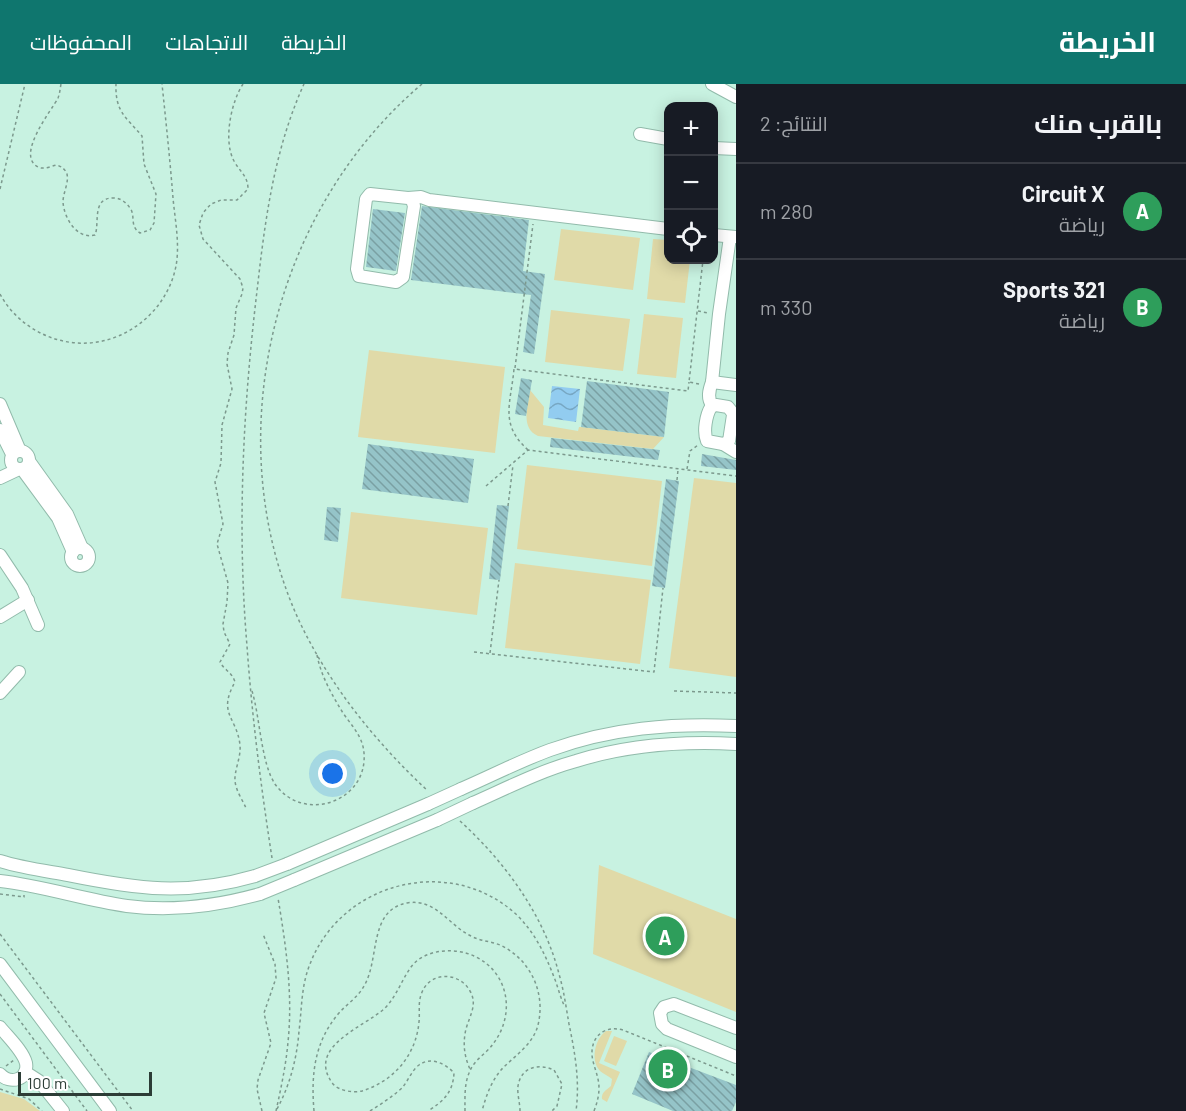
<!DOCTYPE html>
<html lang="ar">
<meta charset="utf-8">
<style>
:root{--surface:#171b24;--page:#20242c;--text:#f1f3f6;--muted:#9ea1a6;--line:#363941;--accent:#0f766e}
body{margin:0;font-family:Barlow,Cairo,sans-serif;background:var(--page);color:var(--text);direction:rtl}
.controls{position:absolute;right:18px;top:18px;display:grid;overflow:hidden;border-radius:12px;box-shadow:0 3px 15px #0003}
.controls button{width:54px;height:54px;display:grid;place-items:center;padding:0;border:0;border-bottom:2px solid var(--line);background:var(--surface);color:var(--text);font:30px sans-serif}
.scale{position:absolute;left:18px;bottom:15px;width:134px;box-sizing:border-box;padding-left:6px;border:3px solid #2c3d36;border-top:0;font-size:16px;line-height:21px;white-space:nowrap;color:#2c3d36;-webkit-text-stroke:4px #fff;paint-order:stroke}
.you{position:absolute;left:333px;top:690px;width:21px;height:21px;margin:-15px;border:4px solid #fff;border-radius:50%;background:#1a73e8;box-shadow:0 0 0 9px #1a73e833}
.badge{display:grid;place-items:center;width:39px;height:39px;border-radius:50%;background:var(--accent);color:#fff;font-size:20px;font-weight:700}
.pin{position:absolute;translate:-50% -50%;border:3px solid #fff;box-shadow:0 2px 6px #0006}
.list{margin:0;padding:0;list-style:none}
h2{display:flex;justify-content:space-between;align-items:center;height:78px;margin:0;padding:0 24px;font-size:26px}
h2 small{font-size:20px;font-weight:400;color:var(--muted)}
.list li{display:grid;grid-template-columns:39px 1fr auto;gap:18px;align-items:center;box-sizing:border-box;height:96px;padding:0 24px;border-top:2px solid var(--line)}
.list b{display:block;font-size:22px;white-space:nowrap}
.list p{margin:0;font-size:20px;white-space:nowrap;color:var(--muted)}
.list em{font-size:20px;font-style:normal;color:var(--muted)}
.icon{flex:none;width:33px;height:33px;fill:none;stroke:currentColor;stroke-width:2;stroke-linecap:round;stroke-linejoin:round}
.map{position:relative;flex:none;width:736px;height:1027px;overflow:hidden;direction:ltr}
header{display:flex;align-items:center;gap:36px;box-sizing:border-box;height:84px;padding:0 30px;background:var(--accent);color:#fff}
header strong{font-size:28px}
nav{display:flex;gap:33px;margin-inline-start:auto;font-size:21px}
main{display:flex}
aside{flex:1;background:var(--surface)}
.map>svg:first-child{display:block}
.grass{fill:#e0daa8}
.water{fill:url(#water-waves)}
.building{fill:url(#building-back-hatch)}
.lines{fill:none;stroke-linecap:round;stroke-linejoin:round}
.minor-casing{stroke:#92bbab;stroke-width:14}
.path{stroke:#7c998d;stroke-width:1.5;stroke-dasharray:3 3;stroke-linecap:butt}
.minor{stroke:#fff;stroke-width:12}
.minor-bridge-casing{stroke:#92bbab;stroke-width:14;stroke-linecap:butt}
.minor-bridge{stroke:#fff;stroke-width:12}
</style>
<header>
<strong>الخريطة</strong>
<nav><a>الخريطة</a><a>الاتجاهات</a><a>المحفوظات</a></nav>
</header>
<main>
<aside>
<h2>بالقرب منك<small>النتائج: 2</small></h2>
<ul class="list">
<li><span class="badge" style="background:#2e9e5b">A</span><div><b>Circuit X</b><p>رياضة</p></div><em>280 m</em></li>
<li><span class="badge" style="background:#2e9e5b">B</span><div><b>321 Sports</b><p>رياضة</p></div><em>330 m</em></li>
</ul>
</aside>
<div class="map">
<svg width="736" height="1027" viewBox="0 0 736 1027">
<defs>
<pattern id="water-waves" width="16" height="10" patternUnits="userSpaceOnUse" patternTransform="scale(1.5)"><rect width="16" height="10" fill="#92ccf0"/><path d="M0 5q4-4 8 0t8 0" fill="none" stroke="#77a7c3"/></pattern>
<pattern id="building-back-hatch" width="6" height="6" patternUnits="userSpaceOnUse" patternTransform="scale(1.5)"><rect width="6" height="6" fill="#95c4c8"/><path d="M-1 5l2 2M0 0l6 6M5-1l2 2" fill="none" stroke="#7aa0a3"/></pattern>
</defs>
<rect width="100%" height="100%" fill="#c8f2e1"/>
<g class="grass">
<path d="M561 145 640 154 633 206 554 196Z"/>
<path d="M653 155 668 156V176H690L685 219 647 215Z"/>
<path d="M551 226 630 235 623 287 545 278Z"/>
<path d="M644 230 683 234 676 294 637 290Z"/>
<path d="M369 266 505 283 495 369 358 353Z"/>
<path d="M530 306 544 323 543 341 578 347 579 343H581L664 353 653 365 538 352C520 344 528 322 530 306Z"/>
<path d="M527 381 662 397 652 482 517 465Z"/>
<path d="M694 394 736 399V593L669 584Z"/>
<path d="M351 428 488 444 477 531 341 514Z"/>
<path d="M515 479 651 496 640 580 505 564Z"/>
<path d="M599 781 736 835V928L593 870Z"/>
<path d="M606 947H612L599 979 620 988 607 1018 602 1015C601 1009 606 1006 611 1002L612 995C609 992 603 990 600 987 590 976 595 955 606 947Z"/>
<path d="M614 952 627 957 616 982 604 977Z"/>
<path d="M0 1008 24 1015 40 1027H0Z"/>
</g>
<path class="water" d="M552 302 580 305 576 338 548 334Z"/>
<g class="building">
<path d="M422 122 529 136 523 187 545 190 534 270 523 268 531 211 411 196Z"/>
<path d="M373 125 405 129 396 187 366 183Z"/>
<path d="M521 294 532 296 526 332 515 330Z"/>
<path d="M587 297 669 308 664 353 581 343Z"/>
<path d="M551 354 660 366 658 376 550 363Z"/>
<path d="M368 360 474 375 468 419 362 405Z"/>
<path d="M702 370 736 376V386L701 382Z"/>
<path d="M666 395 679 397 665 504 652 502Z"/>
<path d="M497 421 509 422 500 496 489 495Z"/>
<path d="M327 423 341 424 338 458 324 456Z"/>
<path d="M649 968 736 1001V1018L732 1027H673L632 1010Z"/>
</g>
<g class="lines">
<g class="minor-casing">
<g id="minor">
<path d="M712 0 736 13"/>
<path d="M640 50 668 55"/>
<path d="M714 64 736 65"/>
<path d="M408 114 412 116 414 122 403 193 396 198 359 192 357 185 366 115 370 110 408 114 421 113 429 116 668 145"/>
<path d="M714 151 736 153"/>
<path d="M712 298 736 301"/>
<path d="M0 320 20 367"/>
<path d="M712 321C707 314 709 306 712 298L719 230 730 153"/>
<path d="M733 331 729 357 723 360 707 357C703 348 706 331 711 323L716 321 728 323 736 333"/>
<path d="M0 346 12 370"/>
<path d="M723 360 736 368"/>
<circle cx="20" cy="376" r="9"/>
<path d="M29 377 67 430 82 464"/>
<path d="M22 385 58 434 73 468"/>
<path d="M0 394 19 385"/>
<circle cx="80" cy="473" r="9"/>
<path d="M0 471 22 504 38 541"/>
<path d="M0 533 28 516"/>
<path d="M0 609 19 588"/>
<path d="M461 705C491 692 520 677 550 666 611 644 672 639 736 642"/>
<path d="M473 719C507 704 540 687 576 677 628 661 681 657 736 660"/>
<path d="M0 777C22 784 46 787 68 791 137 805 186 812 255 792"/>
<path d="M287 780 428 720"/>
<path d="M294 796 437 736"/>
<path d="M0 797C43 802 85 816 127 822 172 828 217 822 260 810"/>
<path d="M0 880 110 1027"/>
<path d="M0 943C8 953 23 967 26 979 29 996 10 1001 0 990"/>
<path d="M736 944 674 920 664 923 660 929 662 940 667 945 736 973"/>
<path d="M25 988 39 997 63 1027"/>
</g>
</g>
<g class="path">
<path d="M61 0C60 5 60 9 58 14 52 26 15 71 38 83 44 86 51 82 57 81 62 83 65 85 67 90 69 99 63 109 63 118 64 134 77 156 95 151 100 140 91 113 114 114 120 114 126 118 130 124 136 132 129 142 140 149L150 146 154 139 156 110 144 80 142 52C126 33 115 28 116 0"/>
<path d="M243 0C231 18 223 57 234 77 240 88 248 92 248 105L237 116H221L211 120 203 129 199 141 203 155 240 195 243 204 242 210 236 224 234 251 228 269 227 280 232 305 222 341 221 379 215 398 223 440 217 460 228 499 227 518 223 540 224 548 230 560 220 578C224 586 232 588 235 598 217 630 237 633 240 661 241 672 236 682 235 693 234 704 242 715 246 724"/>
<path d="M422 0C273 126 218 351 296 530 326 597 375 658 428 707"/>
<path d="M0 105 25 0"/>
<path d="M0 210C15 238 45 257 77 259 124 262 167 228 176 182 180 160 175 136 173 114 170 76 166 38 162 0"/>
<path d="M698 227 708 229"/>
<path d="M515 284 533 140"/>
<path d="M699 300 689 298 703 176"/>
<path d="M528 366C499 340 511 319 514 285L688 307 689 298"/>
<path d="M687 385 690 367 698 361"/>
<path d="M677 396 678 386"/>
<path d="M486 402 528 366 736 392"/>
<path d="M508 422 513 381"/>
<path d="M474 568 654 588 663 504"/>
<path d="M490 569 499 496"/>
<path d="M252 607C260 633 261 679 275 700 303 740 368 718 364 669 363 653 352 642 343 629 332 611 321 592 317 571"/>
<path d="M674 607 736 609"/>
<path d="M460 737C505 778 544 831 559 890 564 907 566 923 569 940 575 969 580 997 576 1027"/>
<path d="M272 774C261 703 252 633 247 562 237 444 243 324 257 207 265 136 274 66 304 0"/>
<path d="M0 810 24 813V811"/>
<path d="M0 850 133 1027"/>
<path d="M0 910 87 1027"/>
<path d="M6 982 14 976"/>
<path d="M0 1005 29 1015 42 1027"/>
<path d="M277 1025C290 1001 297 974 299 947 302 924 301 902 310 880 342 797 451 770 517 831 535 849 545 870 554 893 558 903 560 913 565 923"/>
<path d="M262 1027 257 1005 258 996 271 959 264 929 276 894 275 880 263 850"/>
<path d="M276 1027C281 1004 286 981 288 958 293 910 286 862 278 814"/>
<path d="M314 1027C311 991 314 958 339 929 347 920 358 913 364 902 380 876 368 826 407 819 435 814 448 840 469 851 479 857 490 857 500 861 530 875 546 908 538 941 533 961 514 972 501 986 491 998 486 1012 482 1027"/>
<path d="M370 1027C381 1020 392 1013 402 1004 408 997 412 986 419 981 431 972 446 980 454 989 453 1008 444 1017 428 1027"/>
<path d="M465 1027C465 1014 464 999 470 987 474 976 487 969 493 960 516 930 509 888 474 872 455 863 424 865 411 883 401 897 397 912 384 925 364 943 305 963 333 1000 339 1007 354 1009 362 1007 394 997 416 971 419 938 420 929 418 919 421 911 428 887 459 887 470 907 479 922 467 935 465 950 463 963 465 974 470 985"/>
<path d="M520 1027C520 1019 517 1010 518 1002 521 983 538 979 554 986L562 1000 557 1022 552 1027"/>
<path d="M594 1027C597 1019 599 1012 599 1004 599 992 593 982 592 971 591 952 605 941 623 946L736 992"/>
</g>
<use href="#minor" class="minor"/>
<g class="minor-bridge-casing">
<g id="minor-bridge">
<path d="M428 720 461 705"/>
<path d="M437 736 473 719"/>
<path d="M255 792 287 780"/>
<path d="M260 810 294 796"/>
</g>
</g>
<use href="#minor-bridge" class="minor-bridge"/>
</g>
</svg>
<div class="controls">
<button>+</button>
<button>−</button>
<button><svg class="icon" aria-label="locate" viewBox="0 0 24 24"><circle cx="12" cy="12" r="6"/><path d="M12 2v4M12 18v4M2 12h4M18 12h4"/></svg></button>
</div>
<div class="scale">100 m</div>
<div class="you"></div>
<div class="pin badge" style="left:665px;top:852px;background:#2e9e5b">A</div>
<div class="pin badge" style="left:668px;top:985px;background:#2e9e5b">B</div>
</div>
</main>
